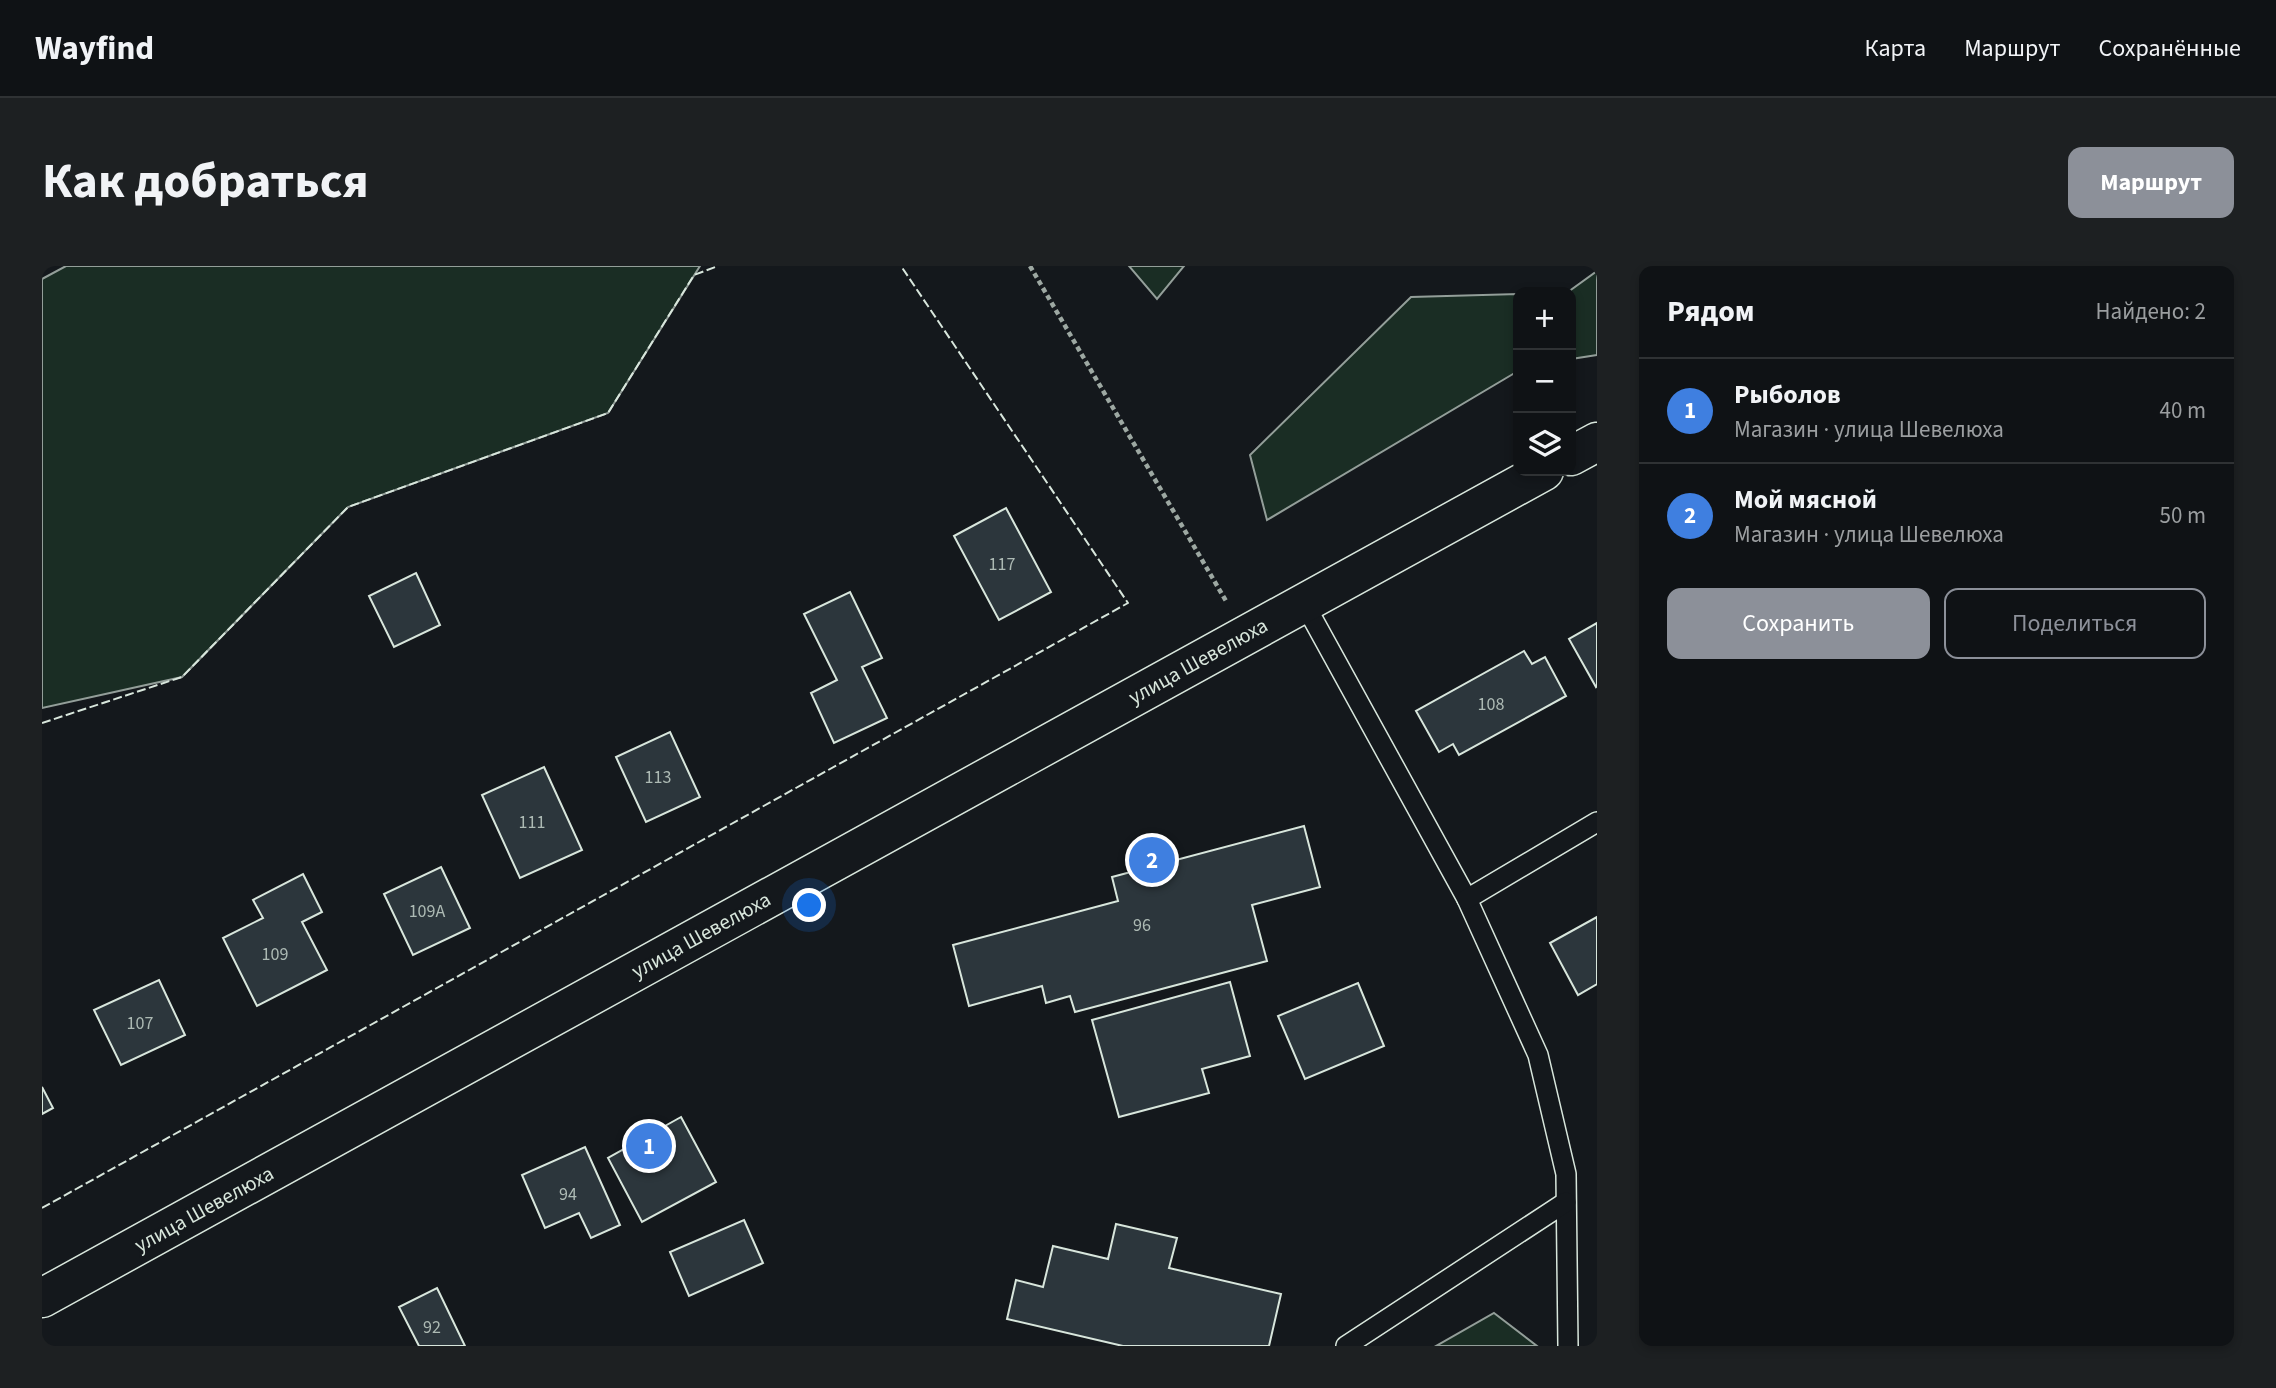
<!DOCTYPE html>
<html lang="ru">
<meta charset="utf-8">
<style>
:root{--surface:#0f1215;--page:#1d2022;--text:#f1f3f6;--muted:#9b9ea0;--line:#2f3234;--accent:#8c9099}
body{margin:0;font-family:"Source Sans 3",sans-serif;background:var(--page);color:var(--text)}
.controls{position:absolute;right:21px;top:21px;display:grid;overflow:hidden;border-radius:14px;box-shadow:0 4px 10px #0003}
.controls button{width:63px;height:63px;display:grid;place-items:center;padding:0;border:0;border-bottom:2px solid var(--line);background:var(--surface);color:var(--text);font:35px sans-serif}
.you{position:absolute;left:768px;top:640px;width:24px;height:24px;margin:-18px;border:5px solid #fff;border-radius:50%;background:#1a73e8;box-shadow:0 0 0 10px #1a73e833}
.badge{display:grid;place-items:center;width:46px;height:46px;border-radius:50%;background:var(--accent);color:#fff;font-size:23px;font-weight:700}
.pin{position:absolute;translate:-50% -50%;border:4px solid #fff;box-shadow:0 2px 7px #0006}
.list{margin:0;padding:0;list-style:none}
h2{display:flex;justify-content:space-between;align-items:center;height:91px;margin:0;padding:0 28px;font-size:30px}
h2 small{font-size:23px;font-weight:400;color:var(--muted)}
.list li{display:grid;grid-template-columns:46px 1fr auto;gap:21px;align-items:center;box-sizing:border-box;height:105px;padding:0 28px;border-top:2px solid var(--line)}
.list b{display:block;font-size:26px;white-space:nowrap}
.list p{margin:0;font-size:23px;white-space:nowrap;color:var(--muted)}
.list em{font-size:23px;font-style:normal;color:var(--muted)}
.actions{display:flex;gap:14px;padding:21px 28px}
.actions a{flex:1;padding:16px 0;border:2px solid var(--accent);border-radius:14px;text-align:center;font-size:24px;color:var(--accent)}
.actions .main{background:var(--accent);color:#fff}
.icon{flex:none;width:38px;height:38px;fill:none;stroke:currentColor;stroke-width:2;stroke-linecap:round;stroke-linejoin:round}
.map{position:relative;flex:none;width:1555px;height:1080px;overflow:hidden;border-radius:14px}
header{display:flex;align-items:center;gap:42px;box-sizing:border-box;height:98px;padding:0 35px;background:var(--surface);border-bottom:2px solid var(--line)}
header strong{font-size:33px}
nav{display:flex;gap:38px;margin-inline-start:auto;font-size:24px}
.intro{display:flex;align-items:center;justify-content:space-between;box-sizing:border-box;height:168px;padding:0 42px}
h1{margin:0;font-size:49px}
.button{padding:18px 32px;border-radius:14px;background:var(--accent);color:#fff;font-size:24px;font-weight:700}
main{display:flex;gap:42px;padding:0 42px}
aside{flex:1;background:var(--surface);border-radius:14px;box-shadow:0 4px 10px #0003}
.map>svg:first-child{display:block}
.green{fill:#1a2d24;stroke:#939e99;stroke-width:2}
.building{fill:#2c363c;stroke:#d8e6dc;stroke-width:2}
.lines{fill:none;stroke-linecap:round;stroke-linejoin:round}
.lane-casing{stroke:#d8e6dc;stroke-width:22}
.primary-casing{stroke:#d8e6dc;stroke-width:41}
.path{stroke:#9da8a2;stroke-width:4.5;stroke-dasharray:5 3.5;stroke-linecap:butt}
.lane{stroke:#14181c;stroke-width:19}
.primary{stroke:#14181c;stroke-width:38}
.fence{stroke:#d8e6dc;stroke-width:2;stroke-dasharray:9 3.5;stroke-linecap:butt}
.labels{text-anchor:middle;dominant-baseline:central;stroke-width:5;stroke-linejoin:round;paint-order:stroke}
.number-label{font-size:18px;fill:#adbab4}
.street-label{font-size:21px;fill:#d8e6dc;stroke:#14181c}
</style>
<header>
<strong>Wayfind</strong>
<nav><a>Карта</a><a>Маршрут</a><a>Сохранённые</a></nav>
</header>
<div class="intro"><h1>Как добраться</h1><a class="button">Маршрут</a></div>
<main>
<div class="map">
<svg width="1555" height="1080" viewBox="0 0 1555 1080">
<rect width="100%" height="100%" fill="#14181c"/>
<g class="green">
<path d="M24 0H658L566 147 306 241 140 411 0 442V13Z"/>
<path d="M1087 0H1142L1115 33Z"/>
<path d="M1555 5V89L1529 93V26H1526Z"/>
<path d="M1476 28V105L1225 254 1208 189 1369 31Z"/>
<path d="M1452 1047 1495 1080H1394Z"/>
</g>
<g class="building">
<path d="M964 242 1009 326 957 354 912 270Z"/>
<path d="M374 307 398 359 352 381 327 330Z"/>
<path d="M808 326 840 392 820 401 845 452 792 477 769 427 795 414 762 348Z"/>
<path d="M1555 357V420L1554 421 1527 373Z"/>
<path d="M1482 385 1490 398 1503 391 1524 430 1417 489 1411 478 1397 486 1374 445Z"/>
<path d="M628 466 658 531 604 556 574 491Z"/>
<path d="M502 501 540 584 478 612 440 529Z"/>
<path d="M1262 560 1278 621 1210 639 1225 695 1033 746 1028 730 1004 737 1000 720 927 740 911 679 1076 635 1070 611Z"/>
<path d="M399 601 428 662 371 689 342 628Z"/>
<path d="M261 608 280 646 260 656 285 704 215 740 181 672 221 652 211 634Z"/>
<path d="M1555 651V718L1536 729 1508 677Z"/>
<path d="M117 714 143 769 79 799 52 744Z"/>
<path d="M1188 716 1208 790 1160 803 1167 827 1077 851 1050 754Z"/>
<path d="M1316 717 1342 780 1263 813 1236 750Z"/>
<path d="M0 821 11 842 0 848Z"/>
<path d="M639 851 674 916 600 956 566 892Z"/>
<path d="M543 881 578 959 549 972 537 947 503 962 480 909Z"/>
<path d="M702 954 721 997 647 1030 628 986Z"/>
<path d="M1074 958 1135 972 1127 1002 1239 1028 1227 1080H1081L965 1053 974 1014 1001 1021 1011 980 1066 993Z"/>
<path d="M395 1022 423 1080H377L357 1041Z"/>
</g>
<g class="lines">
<g class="lane-casing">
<g id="lane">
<path d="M1262 337 1425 633 1496 789 1524 908 1526 1080"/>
<path d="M1425 633 1555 556"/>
<path d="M1304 1080 1524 936"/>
</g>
</g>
<g class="primary-casing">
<g id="primary">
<path d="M1529 190 1555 176"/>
<path d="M0 1032 1502 205"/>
</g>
</g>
<path class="path" d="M988 0 1184 335"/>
<use href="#lane" class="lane"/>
<use href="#primary" class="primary"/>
<g class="fence">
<path d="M0 457 140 411 306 241 566 147 652 9 676 0"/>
<path d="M0 942 1086 337 859 0"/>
</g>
</g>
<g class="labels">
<g class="number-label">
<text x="960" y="298">117</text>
<text x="1449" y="438">108</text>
<text x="616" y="511">113</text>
<text x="490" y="556">111</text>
<text x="385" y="645">109А</text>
<text x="1100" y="659">96</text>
<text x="233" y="688">109</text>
<text x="98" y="757">107</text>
<text x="526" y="928">94</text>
<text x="390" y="1061">92</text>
</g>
<g class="street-label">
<text transform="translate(1156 395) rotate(-29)">улица Шевелюха</text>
<text transform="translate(659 669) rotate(-29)">улица Шевелюха</text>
<text transform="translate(162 943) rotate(-29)">улица Шевелюха</text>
</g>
</g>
</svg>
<div class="controls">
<button>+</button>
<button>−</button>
<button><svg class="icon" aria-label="layers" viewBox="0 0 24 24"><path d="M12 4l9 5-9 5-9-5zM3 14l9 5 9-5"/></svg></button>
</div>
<div class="you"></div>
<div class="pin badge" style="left:607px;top:880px;background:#3f7fe0">1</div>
<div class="pin badge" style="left:1110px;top:594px;background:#3f7fe0">2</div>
</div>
<aside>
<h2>Рядом<small>Найдено: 2</small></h2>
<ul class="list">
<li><span class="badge" style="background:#3f7fe0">1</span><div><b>Рыболов</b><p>Магазин · улица Шевелюха</p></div><em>40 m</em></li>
<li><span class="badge" style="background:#3f7fe0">2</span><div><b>Мой мясной</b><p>Магазин · улица Шевелюха</p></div><em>50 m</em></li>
</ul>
<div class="actions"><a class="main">Сохранить</a><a>Поделиться</a></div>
</aside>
</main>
